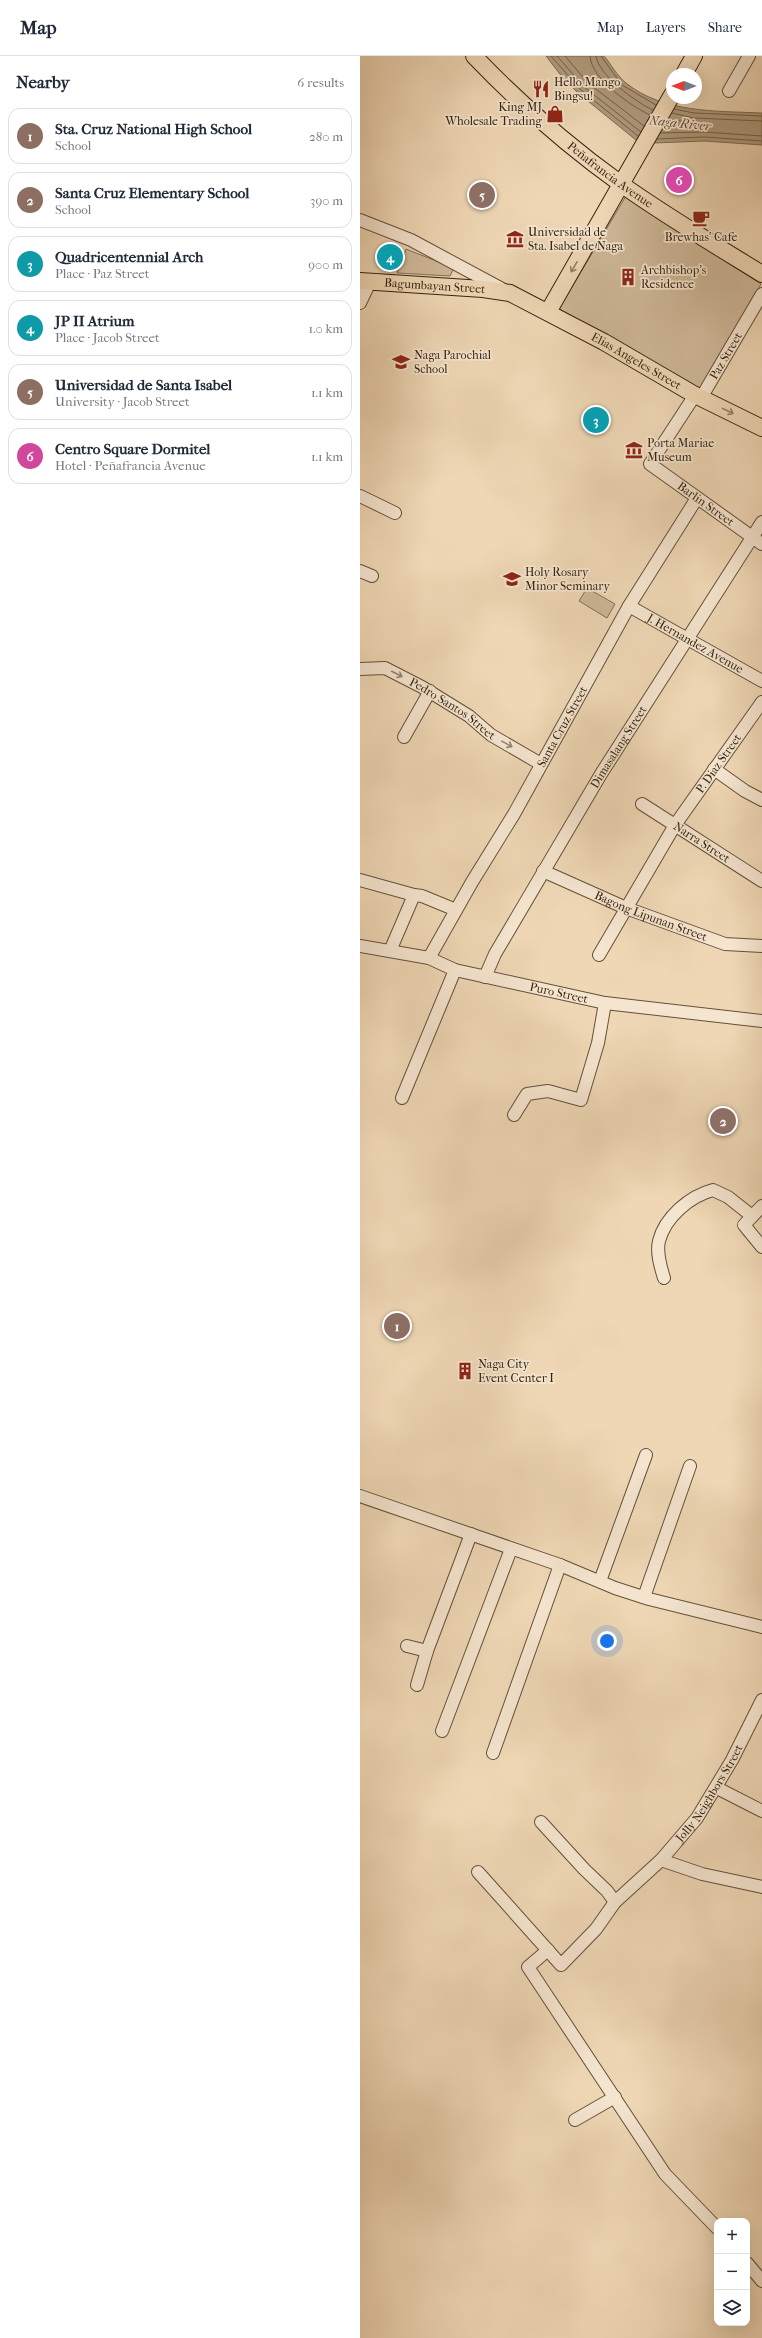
<!DOCTYPE html>
<meta charset="utf-8">
<style>
:root{--surface:#fff;--page:#f6f6f7;--text:#1f2937;--muted:#747a83;--line:#e0e1e3;--accent:#ea580c}
body{margin:0;font-family:"IM FELL French Canon",serif;background:var(--page);color:var(--text)}
.controls{position:absolute;right:12px;bottom:12px;display:grid;overflow:hidden;border-radius:8px;box-shadow:0 4px 16px #0002}
.controls button{width:36px;height:36px;display:grid;place-items:center;padding:0;border:0;border-bottom:1px solid var(--line);background:var(--surface);color:var(--text);font:20px sans-serif}
.compass{position:absolute;left:306px;top:12px;width:36px;height:36px;border-radius:50%;background:var(--surface);box-shadow:0 4px 16px #0002;rotate:270deg}
.you{position:absolute;left:247px;top:1585px;width:14px;height:14px;margin:-10px;border:3px solid #fff;border-radius:50%;background:#1a73e8;box-shadow:0 0 0 6px #1a73e833}
.badge{display:grid;place-items:center;width:26px;height:26px;border-radius:50%;background:var(--accent);color:#fff;font-size:13px;font-weight:700}
.pin{position:absolute;translate:-50% -50%;border:2px solid #fff;box-shadow:0 1px 4px #0006}
.list{margin:0;padding:0;list-style:none}
h2{display:flex;justify-content:space-between;align-items:center;height:52px;margin:0;padding:0 16px;font-size:17px}
h2 small{font-size:13px;font-weight:400;color:var(--muted)}
.list li{display:grid;grid-template-columns:26px 1fr auto;gap:12px;align-items:center;box-sizing:border-box;height:56px;margin:0 8px 8px;padding:0 8px;border:1px solid var(--line);border-radius:12px}
.list b{display:block;font-size:15px;white-space:nowrap}
.list p{margin:0;font-size:13px;white-space:nowrap;color:var(--muted)}
.list em{font-size:13px;font-style:normal;color:var(--muted)}
.icon{flex:none;width:22px;height:22px;fill:none;stroke:currentColor;stroke-width:2;stroke-linecap:round;stroke-linejoin:round}
.map{position:relative;flex:none;width:402px;height:2282px;overflow:hidden}
header{display:flex;align-items:center;gap:24px;box-sizing:border-box;height:56px;padding:0 20px;background:var(--surface);border-bottom:1px solid var(--line)}
header strong{font-size:19px}
nav{display:flex;gap:22px;margin-inline-start:auto;font-size:14px}
main{display:flex}
aside{flex:1;background:var(--surface)}
.map>svg:first-child{display:block}
.green{fill:#cfb899;stroke:#826e55}
.water{fill:#af9a7d;stroke:#7e6a52}
.lines{fill:none;stroke-linecap:round;stroke-linejoin:round}
.shore{stroke:#725e47;stroke-width:1}
.minor-casing{stroke:#63503a;stroke-width:14}
.major-casing{stroke:#342311;stroke-width:18}
.minor{stroke:#f5e5cf;stroke-width:12}
.major{stroke:#efd7b5;stroke-width:16}
.oneway{stroke:#927d63}
.oneway2{stroke:#948470}
.labels{text-anchor:middle;dominant-baseline:central;stroke-width:3.5;stroke-linejoin:round;paint-order:stroke}
.poi-label{font-size:12px;fill:#342311;stroke:#f5e5cf;text-anchor:start}
.street-label{font-size:12px;fill:#342311;stroke:#f5e5cf}
.water-label{font-size:13px;font-style:italic;fill:#5f4d37;stroke:#f5e5cf}
</style>
<header>
<strong>Map</strong>
<nav><a>Map</a><a>Layers</a><a>Share</a></nav>
</header>
<main>
<aside>
<h2>Nearby<small>6 results</small></h2>
<ul class="list">
<li><span class="badge" style="background:#8d6e63">1</span><div><b>Sta. Cruz National High School</b><p>School</p></div><em>280 m</em></li>
<li><span class="badge" style="background:#8d6e63">2</span><div><b>Santa Cruz Elementary School</b><p>School</p></div><em>390 m</em></li>
<li><span class="badge" style="background:#0f9aa8">3</span><div><b>Quadricentennial Arch</b><p>Place · Paz Street</p></div><em>900 m</em></li>
<li><span class="badge" style="background:#0f9aa8">4</span><div><b>JP II Atrium</b><p>Place · Jacob Street</p></div><em>1.0 km</em></li>
<li><span class="badge" style="background:#8d6e63">5</span><div><b>Universidad de Santa Isabel</b><p>University · Jacob Street</p></div><em>1.1 km</em></li>
<li><span class="badge" style="background:#d1479c">6</span><div><b>Centro Square Dormitel</b><p>Hotel · Peñafrancia Avenue</p></div><em>1.1 km</em></li>
</ul>
</aside>
<div class="map">
<svg width="402" height="2282" viewBox="0 0 402 2282">
<rect width="100%" height="100%" fill="#efd7b5"/>
<filter id="stains"><feTurbulence type="fractalNoise" baseFrequency=".005" numOctaves="4"/><feColorMatrix values="0 0 0 0 .2 0 0 0 0 .09 0 0 0 0 .02 0 0 0 .5 -.17"/></filter>
<radialGradient id="worn" r=".72"><stop offset=".6" stop-color="#630" stop-opacity="0"/><stop offset="1" stop-color="#630" stop-opacity=".3"/></radialGradient>
<g class="green">
<path d="M266 140 401 228 340 333 199 253Z"/>
<path d="M46 193 94 212 90 220 37 217Z"/>
<path d="M227 532 255 548 247 562 219 545Z"/>
</g>
<path class="water" d="M186 0H244C251 8 257 20 266 27 303 57 356 55 402 57V89L344 85 294 87 276 84 218 37 203 22Z"/>
<g class="lines">
<g class="shore">
<path d="M191 0 221 34 278 80"/>
<path d="M197 0 224 31 281 76"/>
<path d="M205 0 228 27 284 70"/>
<path d="M230 0C231 23 271 50 290 59"/>
<path d="M236 0C238 19 277 47 293 54"/>
<path d="M241 0 262 29 296 49"/>
<path d="M314 53 334 57 402 60"/>
<path d="M312 57 334 62 402 65"/>
<path d="M304 71 327 69 326 66 309 63"/>
<path d="M300 77 344 76 402 80"/>
<path d="M297 83 344 81 402 85"/>
</g>
<g class="minor-casing">
<g id="minor">
<path d="M369 35 389 0"/>
<path d="M0 164 51 184 144 234"/>
<path d="M0 247 10 226"/>
<path id="s1" d="M335 339 290 408 402 488"/>
<path id="s2" d="M341 342 402 238"/>
<path d="M0 440 35 457"/>
<path d="M0 515 12 520"/>
<path id="s3" d="M269 550 402 625"/>
<path id="s4" d="M0 613 25 612 62 631 109 660 131 679 181 708"/>
<path d="M44 681 70 635"/>
<path d="M354 713 385 735 402 744"/>
<path id="s5" d="M282 748 402 825"/>
<path id="s6" d="M183 815 266 852 365 888 402 890"/>
<path d="M0 824 54 839 30 895"/>
<path d="M54 839 62 840 96 854"/>
<path id="s7" d="M0 890 69 902 95 914 245 947 402 965"/>
<path id="s8" d="M239 899 315 769 402 646"/>
<path id="s9" d="M69 902 112 826 154 758 269 550 337 442"/>
<path id="s10" d="M125 921 135 898 241 718 402 466"/>
<path d="M42 1042 95 914"/>
<path d="M154 1059 167 1038 188 1035 221 1044 238 987 245 947"/>
<path d="M402 1150 384 1169 402 1191"/>
<path d="M304 1222C301 1212 296 1197 299 1185 305 1161 330 1140 353 1134L368 1141 392 1160"/>
<path d="M0 1440 200 1509 255 1532 289 1543 402 1571"/>
<path d="M240 1525 286 1399"/>
<path d="M284 1541 330 1410"/>
<path d="M47 1590 67 1595"/>
<path d="M57 1629 67 1595 111 1478"/>
<path d="M82 1675 151 1493"/>
<path d="M133 1697 200 1509"/>
<path d="M357 1732 402 1755"/>
<path d="M181 1766 224 1813 247 1835 255 1846"/>
<path d="M301 1804 342 1818 402 1831"/>
<path id="s11" d="M118 1816 201 1909 236 1873 255 1846 301 1804 337 1762 372 1704 402 1644"/>
<path d="M188 1894 168 1911 305 2118 357 2172"/>
<path d="M215 2064 255 2041"/>
<path d="M387 2207 402 2225"/>
</g>
</g>
<g class="major-casing">
<g id="major">
<path id="s12" d="M114 0C159 47 208 90 261 128 306 160 355 189 402 218"/>
<path d="M324 18 334 0"/>
<path id="s13" d="M0 225 123 233 150 237 244 286 335 339 402 372"/>
<path d="M188 256 312 39"/>
</g>
</g>
<use href="#minor" class="minor"/>
<use href="#major" class="major"/>
</g>
<defs><path id="oneway-shaft" d="M-6 0H5M1.5-3L5.5 0L1.5 3" fill="none" stroke-width="1.6" stroke-linecap="round" stroke-linejoin="round"/></defs>
<g class="oneway">
<use href="#oneway-shaft" transform="translate(214 211) rotate(120)"/>
<use href="#oneway-shaft" transform="translate(368 355) rotate(26)"/>
</g>
<g class="oneway2">
<use href="#oneway-shaft" transform="translate(37 618) rotate(27)"/>
<use href="#oneway-shaft" transform="translate(147 688) rotate(29)"/>
</g>
<defs>
<g id="restaurant-bare" transform="scale(1.38)"><path d="M-5-6h1v4h1v-4h1v4h1v-4h1v5L-1.5 .5V6h-2V.5L-5-1ZM5-6V6H3V1.5H1.5Q1.5-4 5-6Z" fill="#8f2418" stroke="#f5e5cf" stroke-width="2.5" paint-order="stroke"/></g>
<g id="shop-bare" transform="scale(1.38)"><path d="M-5-2.5h2.3a2.7 3.5 0 0 1 5.4 0H5L5.5 6h-11ZM-1.5-2.5h3a1.5 2.3 0 0 0-3 0Z" fill="#8f2418" stroke="#f5e5cf" stroke-width="2.5" paint-order="stroke"/></g>
<g id="cafe-bare" transform="scale(1.38)"><path d="M-5.5-4.5H6V0H3Q3 3.5 0 3.5H-2.5Q-5.5 3.5-5.5 0ZM3-3.2v2h1.7v-2ZM-6 4.5H4V6H-6Z" fill="#8f2418" stroke="#f5e5cf" stroke-width="2.5" paint-order="stroke"/></g>
<g id="museum-bare" transform="scale(1.38)"><path d="M0-6L6-3V-2H-6V-3ZM-5-1h2V3h-2ZM-1-1h2V3h-2ZM3-1h2V3H3ZM-6 4H6V6H-6Z" fill="#8f2418" stroke="#f5e5cf" stroke-width="2.5" paint-order="stroke"/></g>
<g id="building-bare" transform="scale(1.38)"><path d="M-4-6H4V6H1V3H-1V6H-4ZM-2.5-4.3h1.7v1.8h-1.7ZM.8-4.3h1.7v1.8H.8ZM-2.5-1h1.7V.8h-1.7ZM.8-1h1.7V.8H.8Z" fill="#8f2418" stroke="#f5e5cf" stroke-width="2.5" paint-order="stroke"/></g>
<g id="school-bare" transform="scale(1.38)"><path d="M0-5L7-2L0 1L-7-2ZM-4 1L0 2.5L4 1V4Q0 6-4 4Z" fill="#8f2418" stroke="#f5e5cf" stroke-width="2.5" paint-order="stroke"/></g>
</defs>
<g fill-rule="evenodd">
<use href="#restaurant-bare" x="181" y="33"/>
<use href="#shop-bare" x="195" y="58"/>
<use href="#cafe-bare" x="341" y="162"/>
<use href="#museum-bare" x="155" y="183"/>
<use href="#building-bare" x="268" y="221"/>
<use href="#school-bare" x="41" y="306"/>
<use href="#museum-bare" x="274" y="394"/>
<use href="#school-bare" x="152" y="523"/>
<use href="#building-bare" x="105" y="1315"/>
</g>
<g class="labels">
<g class="poi-label">
<text x="194" y="26">Hello Mango<tspan x="194" dy="14">Bingsu!</tspan></text>
<text x="182" y="51" text-anchor="end">King MJ<tspan x="182" dy="14">Wholesale Trading</tspan></text>
<text x="168" y="176">Universidad de<tspan x="168" dy="14">Sta. Isabel de Naga</tspan></text>
<text x="341" y="181" text-anchor="middle">Brewhas' Cafe</text>
<text x="281" y="214">Archbishop's<tspan x="281" dy="14">Residence</tspan></text>
<text x="54" y="299">Naga Parochial<tspan x="54" dy="14">School</tspan></text>
<text x="287" y="387">Porta Mariae<tspan x="287" dy="14">Museum</tspan></text>
<text x="165" y="516">Holy Rosary<tspan x="165" dy="14">Minor Seminary</tspan></text>
<text x="118" y="1308">Naga City<tspan x="118" dy="14">Event Center I</tspan></text>
</g>
<g class="street-label">
<text stroke="none"><textPath href="#s12" startOffset="181">Peñafrancia Avenue</textPath></text>
<text stroke="none"><textPath href="#s13" startOffset="75">Bagumbayan Street</textPath></text>
<text stroke="none"><textPath href="#s2" startOffset="49">Paz Street</textPath></text>
<text stroke="none"><textPath href="#s13" startOffset="294">Elias Angeles Street</textPath></text>
<text stroke="none"><textPath href="#s1" startOffset="151">Barlin Street</textPath></text>
<text stroke="none"><textPath href="#s3" startOffset="76">J. Hernandez Avenue</textPath></text>
<text stroke="none"><textPath href="#s4" startOffset="104">Pedro Santos Street</textPath></text>
<text stroke="none"><textPath href="#s9" startOffset="267">Santa Cruz Street</textPath></text>
<text stroke="none"><textPath href="#s10" startOffset="266">Dimasalang Street</textPath></text>
<text stroke="none"><textPath href="#s8" startOffset="226">P. Diaz Street</textPath></text>
<text stroke="none"><textPath href="#s5" startOffset="71">Narra Street</textPath></text>
<text stroke="none"><textPath href="#s6" startOffset="117">Bagong Lipunan Street</textPath></text>
<text stroke="none"><textPath href="#s7" startOffset="205">Puro Street</textPath></text>
<text stroke="none"><textPath href="#s11" startOffset="353">Jolly Neighbors Street</textPath></text>
</g>
<g class="water-label">
<text transform="translate(320 67) rotate(6)">Naga River</text>
</g>
</g>
<rect width="100%" height="100%" filter="url(#stains)"/>
<rect width="100%" height="100%" fill="url(#worn)"/>
</svg>
<div class="controls">
<button>+</button>
<button>−</button>
<button><svg class="icon" aria-label="layers" viewBox="0 0 24 24"><path d="M12 4l9 5-9 5-9-5zM3 14l9 5 9-5"/></svg></button>
</div>
<svg class="compass" viewBox="-18 -18 36 36"><path d="M0-13l5 13h-10z" fill="#e53935"/><path d="M0 13l5-13h-10z" fill="#747a83"/></svg>
<div class="you"></div>
<div class="pin badge" style="left:37px;top:1270px;background:#8d6e63">1</div>
<div class="pin badge" style="left:363px;top:1065px;background:#8d6e63">2</div>
<div class="pin badge" style="left:236px;top:364px;background:#0f9aa8">3</div>
<div class="pin badge" style="left:30px;top:201px;background:#0f9aa8">4</div>
<div class="pin badge" style="left:122px;top:139px;background:#8d6e63">5</div>
<div class="pin badge" style="left:319px;top:124px;background:#d1479c">6</div>
</div>
</main>
